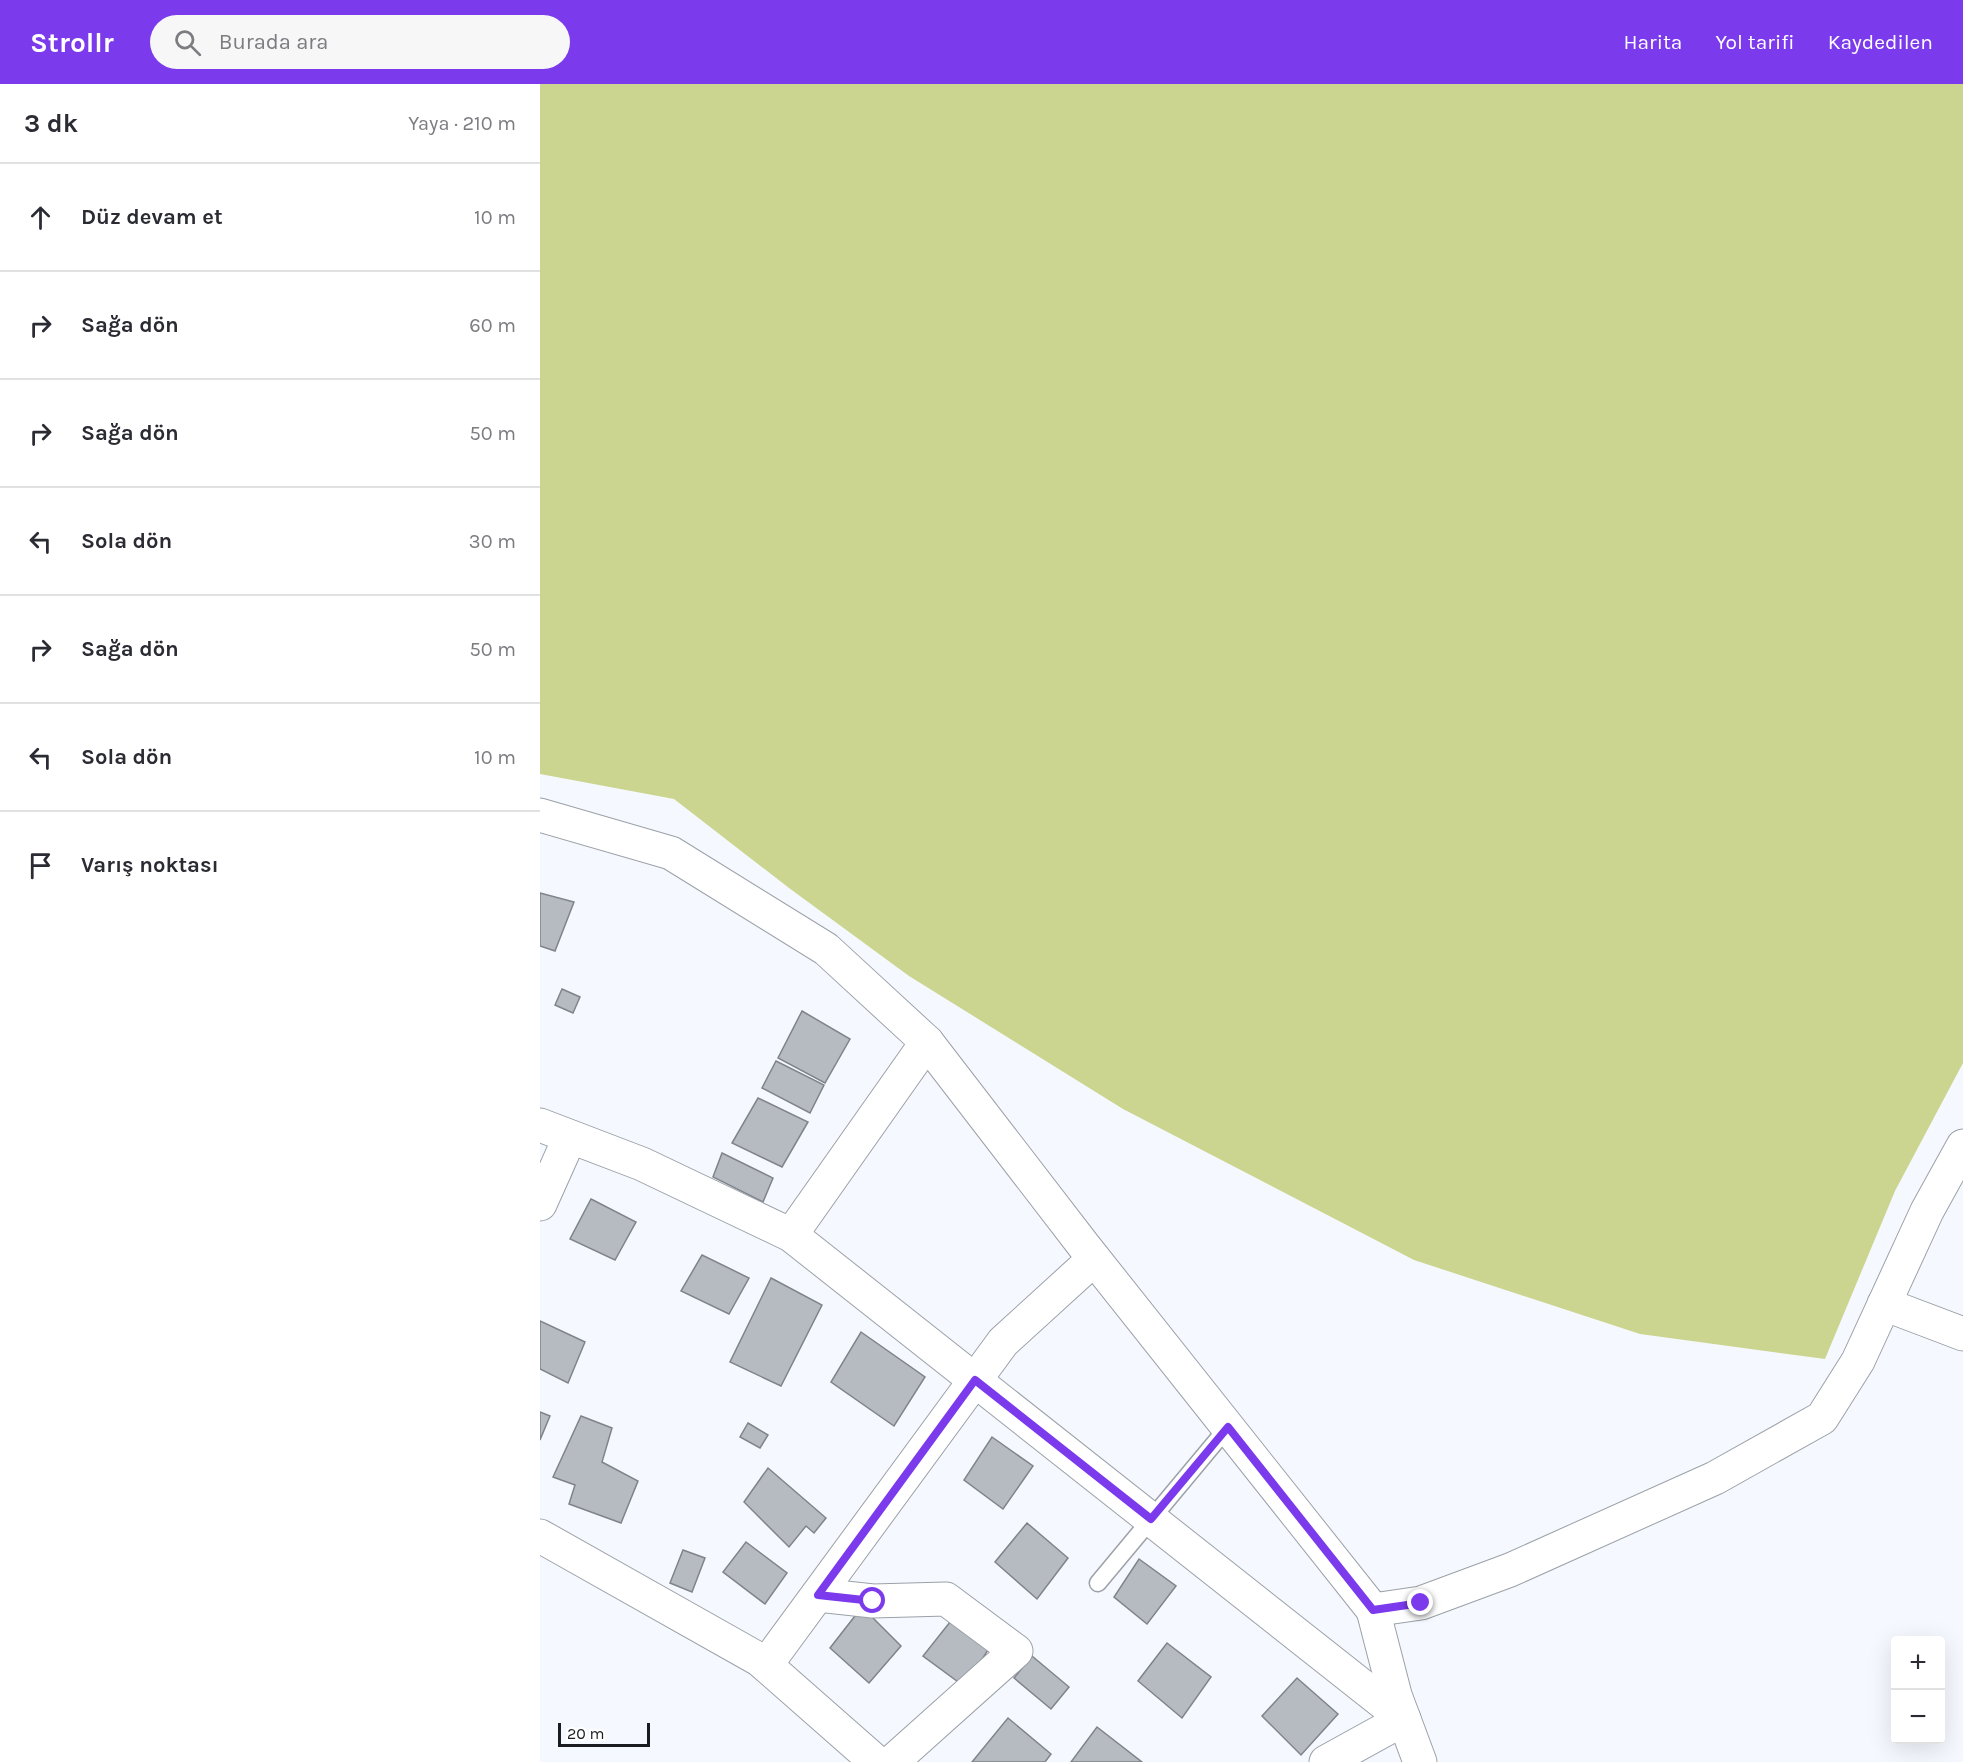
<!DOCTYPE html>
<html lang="tr">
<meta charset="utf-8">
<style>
:root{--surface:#fff;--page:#f7f7f7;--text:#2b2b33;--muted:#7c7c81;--line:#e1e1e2;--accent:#7c3aed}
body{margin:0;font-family:Karla,sans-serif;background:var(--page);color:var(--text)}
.controls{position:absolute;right:18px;bottom:18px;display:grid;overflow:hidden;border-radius:6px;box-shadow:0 6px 24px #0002}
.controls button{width:54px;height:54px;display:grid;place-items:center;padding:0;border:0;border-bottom:2px solid var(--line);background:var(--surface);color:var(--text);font:30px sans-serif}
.scale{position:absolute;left:18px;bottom:15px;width:92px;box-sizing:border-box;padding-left:6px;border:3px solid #1a1c1f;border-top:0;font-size:16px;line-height:21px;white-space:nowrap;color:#1a1c1f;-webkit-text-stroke:4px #fff;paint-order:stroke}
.stop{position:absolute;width:18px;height:18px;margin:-14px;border:4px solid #7c3aed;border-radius:50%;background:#fff}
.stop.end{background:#7c3aed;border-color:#fff;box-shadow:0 2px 6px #0008}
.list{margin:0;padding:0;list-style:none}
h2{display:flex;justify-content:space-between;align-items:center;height:78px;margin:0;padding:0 24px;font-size:26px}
h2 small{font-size:20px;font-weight:400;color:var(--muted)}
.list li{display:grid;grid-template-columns:39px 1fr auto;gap:18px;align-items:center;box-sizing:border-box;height:108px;padding:0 24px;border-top:2px solid var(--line)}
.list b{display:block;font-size:22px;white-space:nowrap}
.list em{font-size:20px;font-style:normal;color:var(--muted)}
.icon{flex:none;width:33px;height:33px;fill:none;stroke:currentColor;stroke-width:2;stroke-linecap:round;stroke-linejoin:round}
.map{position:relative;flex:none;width:1423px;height:1678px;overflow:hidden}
header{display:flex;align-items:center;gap:36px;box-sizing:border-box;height:84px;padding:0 30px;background:var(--accent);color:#fff}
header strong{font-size:28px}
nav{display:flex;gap:33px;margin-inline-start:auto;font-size:21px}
.search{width:420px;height:54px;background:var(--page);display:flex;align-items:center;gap:15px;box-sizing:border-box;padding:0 21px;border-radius:33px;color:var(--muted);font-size:22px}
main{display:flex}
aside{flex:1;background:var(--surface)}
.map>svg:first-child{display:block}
.green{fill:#cbd58f}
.building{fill:#b6bbc2;stroke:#7f848a;stroke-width:1.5}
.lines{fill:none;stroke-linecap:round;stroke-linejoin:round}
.service-casing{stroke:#9ba1a7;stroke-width:19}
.minor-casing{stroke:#9ba1a7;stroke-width:35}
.tertiary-casing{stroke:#9ba1a7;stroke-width:35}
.service{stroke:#fff;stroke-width:16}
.minor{stroke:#fff;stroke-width:33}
.tertiary{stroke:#fff;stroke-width:33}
.route{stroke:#7c3aed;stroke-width:8}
</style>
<header>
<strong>Strollr</strong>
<div class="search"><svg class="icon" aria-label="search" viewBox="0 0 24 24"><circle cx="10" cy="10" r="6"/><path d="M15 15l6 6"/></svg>Burada ara</div>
<nav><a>Harita</a><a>Yol tarifi</a><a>Kaydedilen</a></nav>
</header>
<main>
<aside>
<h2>3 dk<small>Yaya · 210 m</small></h2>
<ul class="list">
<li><svg class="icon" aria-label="ahead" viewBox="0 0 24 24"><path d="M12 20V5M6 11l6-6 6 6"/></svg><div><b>Düz devam et</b></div><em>10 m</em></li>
<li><svg class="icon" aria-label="right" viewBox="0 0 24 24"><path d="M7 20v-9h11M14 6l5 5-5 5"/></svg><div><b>Sağa dön</b></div><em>60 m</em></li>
<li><svg class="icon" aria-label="right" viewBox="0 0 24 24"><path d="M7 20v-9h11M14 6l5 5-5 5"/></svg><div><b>Sağa dön</b></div><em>50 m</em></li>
<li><svg class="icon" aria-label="left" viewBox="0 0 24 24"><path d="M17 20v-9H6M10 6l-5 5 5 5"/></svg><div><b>Sola dön</b></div><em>30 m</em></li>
<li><svg class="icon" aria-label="right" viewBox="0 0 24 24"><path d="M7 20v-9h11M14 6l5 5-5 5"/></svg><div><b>Sağa dön</b></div><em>50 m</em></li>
<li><svg class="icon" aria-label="left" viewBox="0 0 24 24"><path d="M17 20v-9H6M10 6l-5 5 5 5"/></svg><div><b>Sola dön</b></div><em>10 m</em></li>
<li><svg class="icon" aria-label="arrive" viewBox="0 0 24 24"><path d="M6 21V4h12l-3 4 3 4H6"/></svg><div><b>Varış noktası</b></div></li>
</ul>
</aside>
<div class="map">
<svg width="1423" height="1678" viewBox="0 0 1423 1678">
<rect width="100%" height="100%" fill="#f5f9ff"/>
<path class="green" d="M0 0H1423V979L1355 1107 1285 1275 1100 1250 874 1176 583 1025 369 892 249 804 134 715 0 690Z"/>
<g class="building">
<path d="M0 809 34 818 15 867 0 862Z"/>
<path d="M22 905 40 913 33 929 15 921Z"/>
<path d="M262 927 310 955 285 999 238 974Z"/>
<path d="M236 977 284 1001 270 1029 222 1004Z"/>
<path d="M218 1014 268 1038 242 1083 192 1059Z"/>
<path d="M182 1069 233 1094 223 1118 173 1093Z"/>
<path d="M51 1115 96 1138 75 1176 30 1155Z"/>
<path d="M162 1171 209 1194 189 1230 141 1207Z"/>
<path d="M231 1194 282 1221 241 1302 190 1278Z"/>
<path d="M0 1237 45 1258 28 1299 0 1285Z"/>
<path d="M321 1248 385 1293 354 1342 291 1298Z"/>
<path d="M0 1328 10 1332 0 1356Z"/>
<path d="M41 1332 72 1344 62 1378 98 1397 81 1439 29 1420 35 1401 13 1393Z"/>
<path d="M208 1339 228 1351 220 1364 200 1353Z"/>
<path d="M452 1353 493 1382 463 1425 424 1396Z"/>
<path d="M228 1384 286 1434 274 1449 266 1442 249 1463 204 1418Z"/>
<path d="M487 1439 528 1474 497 1515 455 1478Z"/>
<path d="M206 1458 247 1489 225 1520 183 1488Z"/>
<path d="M143 1466 165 1474 152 1508 130 1499Z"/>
<path d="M599 1475 636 1502 607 1540 574 1513Z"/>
<path d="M322 1523 361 1562 329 1599 290 1564Z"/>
<path d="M414 1533 451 1561 425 1603 383 1572Z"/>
<path d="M627 1559 671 1593 642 1634 598 1597Z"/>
<path d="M492 1572 529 1603 511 1625 474 1594Z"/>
<path d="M757 1594 798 1630 761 1671 722 1632Z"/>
<path d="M468 1634 511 1670 505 1678H432Z"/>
<path d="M557 1643 602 1678H531Z"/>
</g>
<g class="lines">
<g class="service-casing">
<path id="service" d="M558 1499 688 1343"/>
</g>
<g class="minor-casing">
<g id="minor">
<path d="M0 1041 102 1080 251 1151 864 1635 786 1678"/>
<path d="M0 1120 30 1053"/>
<path d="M251 1151 387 958"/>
<path d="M1344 1220 1423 1250"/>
<path d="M0 1452 220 1576 336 1678"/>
<path d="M278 1511 333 1517 406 1515 476 1567 352 1678"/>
<path d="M833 1526 855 1611 880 1678"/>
<path d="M226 1581 463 1258 554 1175"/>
</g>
</g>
<g class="tertiary-casing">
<path id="tertiary" d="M0 731 131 769 286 865 387 958 544 1162 833 1526 881 1519 970 1486 1175 1394 1282 1334 1318 1277 1387 1127 1423 1062"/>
</g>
<use href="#service" class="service"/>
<use href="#minor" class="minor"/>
<use href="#tertiary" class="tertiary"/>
</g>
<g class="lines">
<path class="route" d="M333 1517 278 1511 435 1296 611 1435 688 1343 833 1526 881 1519"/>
</g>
</svg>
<div class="controls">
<button>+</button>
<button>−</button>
</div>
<div class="scale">20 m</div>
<div class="stop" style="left:333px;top:1517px"></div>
<div class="stop end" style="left:881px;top:1519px"></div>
</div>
</main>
